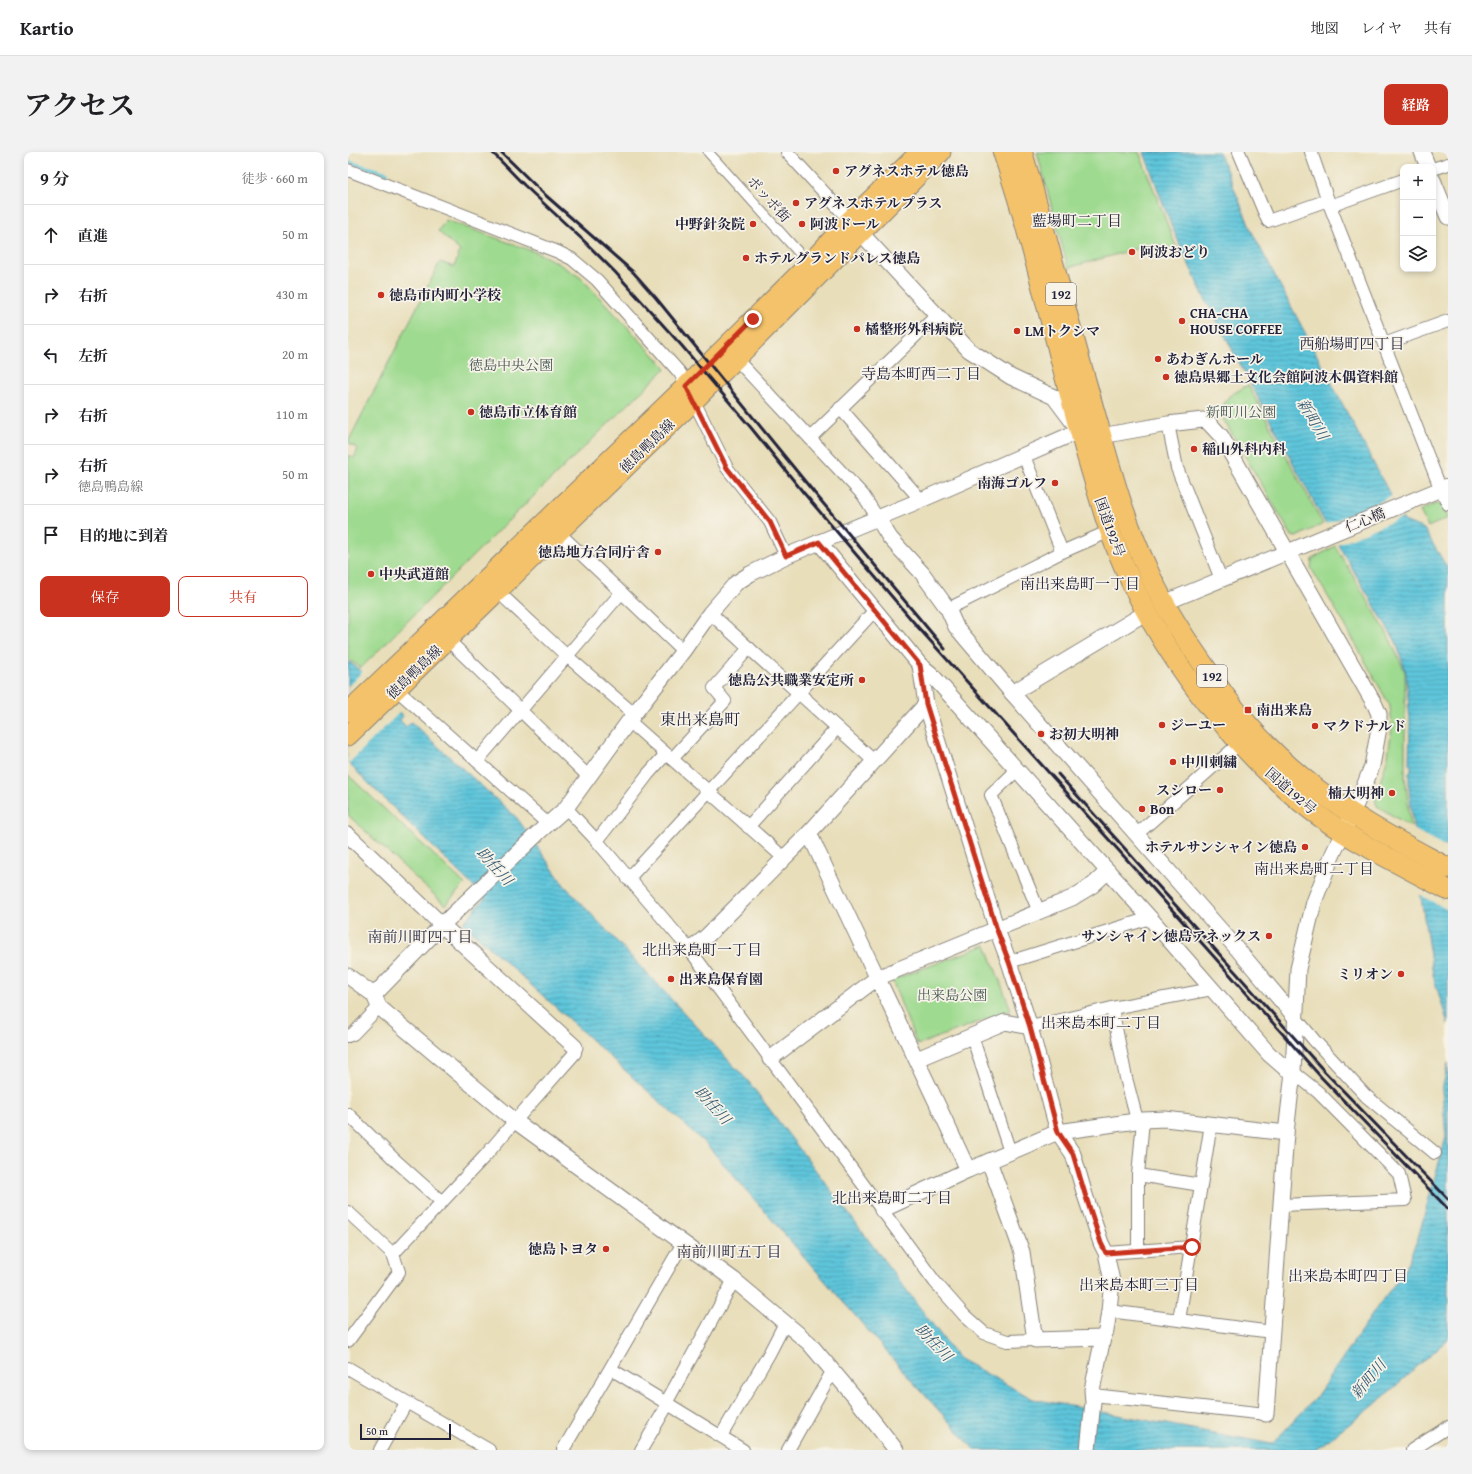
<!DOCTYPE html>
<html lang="ja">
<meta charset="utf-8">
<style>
:root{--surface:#fff;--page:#f2f2f2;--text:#202124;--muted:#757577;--line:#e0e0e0;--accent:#c8321e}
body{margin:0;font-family:"Gentium Book Plus","Noto Serif JP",serif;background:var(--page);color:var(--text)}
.controls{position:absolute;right:12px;top:12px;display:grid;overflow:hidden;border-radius:8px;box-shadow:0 2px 6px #0003}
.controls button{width:36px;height:36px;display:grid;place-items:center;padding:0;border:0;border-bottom:1px solid var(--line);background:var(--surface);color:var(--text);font:20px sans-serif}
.scale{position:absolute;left:12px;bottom:10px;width:91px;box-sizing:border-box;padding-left:4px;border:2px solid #22223b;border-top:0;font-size:11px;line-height:14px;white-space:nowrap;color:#22223b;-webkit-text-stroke:3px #f7f3e8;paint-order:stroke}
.stop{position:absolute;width:12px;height:12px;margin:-9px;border:3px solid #c8321e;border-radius:50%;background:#fff}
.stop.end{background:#c8321e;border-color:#fff;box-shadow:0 1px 4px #0008}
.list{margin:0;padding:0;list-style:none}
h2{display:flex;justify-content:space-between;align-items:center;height:52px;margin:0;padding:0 16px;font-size:17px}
h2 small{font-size:13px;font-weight:400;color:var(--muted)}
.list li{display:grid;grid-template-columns:26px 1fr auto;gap:12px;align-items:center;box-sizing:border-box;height:60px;padding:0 16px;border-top:1px solid var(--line)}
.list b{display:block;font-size:15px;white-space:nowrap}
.list p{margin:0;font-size:13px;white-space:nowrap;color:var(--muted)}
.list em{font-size:13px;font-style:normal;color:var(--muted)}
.actions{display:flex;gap:8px;padding:12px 16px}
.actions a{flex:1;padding:9px 0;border:1px solid var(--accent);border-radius:8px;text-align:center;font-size:14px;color:var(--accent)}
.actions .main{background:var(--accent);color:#fff}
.icon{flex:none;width:22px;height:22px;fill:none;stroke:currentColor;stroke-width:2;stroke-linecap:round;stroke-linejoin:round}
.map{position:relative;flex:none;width:1100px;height:1298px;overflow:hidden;border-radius:8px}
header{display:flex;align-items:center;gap:24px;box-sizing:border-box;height:56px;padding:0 20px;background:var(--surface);border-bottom:1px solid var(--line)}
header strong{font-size:19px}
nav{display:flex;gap:22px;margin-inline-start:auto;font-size:14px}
.intro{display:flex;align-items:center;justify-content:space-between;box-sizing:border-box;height:96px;padding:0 24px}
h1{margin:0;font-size:28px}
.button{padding:10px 18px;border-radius:8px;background:var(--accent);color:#fff;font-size:14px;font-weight:700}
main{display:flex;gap:24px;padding:0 24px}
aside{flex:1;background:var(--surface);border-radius:8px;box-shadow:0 2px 6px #0003}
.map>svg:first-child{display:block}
.park{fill:#9eda8f;stroke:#607e65}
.water{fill:url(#water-rules);stroke:#40748b}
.pier{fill:#e8deba}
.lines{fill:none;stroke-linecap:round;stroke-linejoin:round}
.stream{stroke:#5ec6db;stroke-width:3.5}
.pedestrian-casing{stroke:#85807a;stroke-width:11}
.minor-casing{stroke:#85807a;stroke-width:14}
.tertiary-casing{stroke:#85807a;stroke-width:17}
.primary-casing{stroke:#85807a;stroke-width:21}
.trunk-casing{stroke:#85807a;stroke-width:22}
.pedestrian{stroke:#fff;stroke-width:9}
.minor{stroke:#fff;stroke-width:12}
.tertiary{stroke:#fff;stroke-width:15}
.primary{stroke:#f4c26a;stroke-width:19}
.trunk{stroke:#f4c26a;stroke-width:20}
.rail{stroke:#22223b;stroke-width:3}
.route{stroke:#c8321e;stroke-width:5}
.poi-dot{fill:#c8321e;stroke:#f7f3e8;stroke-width:1.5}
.labels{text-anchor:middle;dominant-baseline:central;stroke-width:3.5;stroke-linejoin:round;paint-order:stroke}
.shield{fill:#f7f3e8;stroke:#62616f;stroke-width:1}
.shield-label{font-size:13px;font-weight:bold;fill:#22223b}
.poi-label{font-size:14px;font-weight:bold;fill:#22223b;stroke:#f7f3e8;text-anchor:start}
.street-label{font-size:14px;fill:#22223b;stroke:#f7f3e8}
.park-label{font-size:14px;fill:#475954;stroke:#f7f3e8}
.neighbourhood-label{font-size:15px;fill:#22223b;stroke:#f7f3e8}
.water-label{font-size:15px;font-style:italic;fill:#375b73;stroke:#f7f3e8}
.quarter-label{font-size:16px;fill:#22223b;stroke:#f7f3e8}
</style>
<header>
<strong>Kartio</strong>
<nav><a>地図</a><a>レイヤ</a><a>共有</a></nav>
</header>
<div class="intro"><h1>アクセス</h1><a class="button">経路</a></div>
<main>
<aside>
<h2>9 分<small>徒歩 · 660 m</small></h2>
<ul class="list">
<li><svg class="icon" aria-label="ahead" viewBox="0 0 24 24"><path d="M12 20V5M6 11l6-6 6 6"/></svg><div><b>直進</b></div><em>50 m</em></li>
<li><svg class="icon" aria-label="right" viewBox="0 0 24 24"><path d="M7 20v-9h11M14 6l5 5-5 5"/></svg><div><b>右折</b></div><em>430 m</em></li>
<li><svg class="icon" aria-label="left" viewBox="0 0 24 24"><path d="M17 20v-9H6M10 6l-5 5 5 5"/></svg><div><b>左折</b></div><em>20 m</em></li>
<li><svg class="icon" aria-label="right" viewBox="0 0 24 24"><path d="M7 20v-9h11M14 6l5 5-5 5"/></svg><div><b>右折</b></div><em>110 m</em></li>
<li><svg class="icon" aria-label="right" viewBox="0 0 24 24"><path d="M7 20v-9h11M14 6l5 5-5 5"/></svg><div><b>右折</b><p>徳島鴨島線</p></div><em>50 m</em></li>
<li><svg class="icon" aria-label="arrive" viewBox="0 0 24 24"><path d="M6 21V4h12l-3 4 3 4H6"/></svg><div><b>目的地に到着</b></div></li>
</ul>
<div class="actions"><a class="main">保存</a><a>共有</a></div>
</aside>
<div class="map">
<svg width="1100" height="1298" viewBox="0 0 1100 1298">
<defs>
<pattern id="water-rules" width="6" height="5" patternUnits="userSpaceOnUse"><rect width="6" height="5" fill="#5ec6db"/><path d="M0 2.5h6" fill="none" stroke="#4da0b3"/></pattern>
</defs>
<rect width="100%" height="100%" fill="#f7f3e8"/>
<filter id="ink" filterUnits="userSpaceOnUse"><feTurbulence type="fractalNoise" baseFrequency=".025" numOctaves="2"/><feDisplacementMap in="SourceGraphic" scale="8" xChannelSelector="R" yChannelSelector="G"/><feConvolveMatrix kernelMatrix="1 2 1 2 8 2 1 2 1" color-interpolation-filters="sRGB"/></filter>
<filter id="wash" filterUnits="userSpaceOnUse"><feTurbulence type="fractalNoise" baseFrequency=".012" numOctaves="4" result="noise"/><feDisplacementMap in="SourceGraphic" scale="16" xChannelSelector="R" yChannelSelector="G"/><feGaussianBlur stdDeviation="0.9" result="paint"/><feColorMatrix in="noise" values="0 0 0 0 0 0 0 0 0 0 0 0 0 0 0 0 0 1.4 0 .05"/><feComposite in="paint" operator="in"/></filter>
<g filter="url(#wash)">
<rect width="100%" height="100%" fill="#e8deba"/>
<g class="park">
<path d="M689 0H791L829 97 805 92 720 116Z"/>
<path d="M98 68 190 101 208 110 233 126 318 216 163 366 13 516 0 507V303L6 306 10 297 0 290 92 110 106 115 112 99 90 79Z"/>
<path d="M900 233 975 372 948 385 944 384 871 260 881 244Z"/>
<path d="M1087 352 1094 353 1100 366 1080 375 1072 359Z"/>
<path d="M987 394 1038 479 1057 520V625L1063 675 1029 654 1027 647 1040 604 1044 575 1042 554 997 473 963 416 964 407Z"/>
<path d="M0 623 117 732 97 753 0 663Z"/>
<path d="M638 793 663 858 569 893 544 828Z"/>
</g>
<g class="water">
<path d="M796 0H871L904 80 1056 369 1076 377 1100 417V872L1085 823 1073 746 1061 636V621L1063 619V613L1061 612 1062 569 1058 521 1048 490 976 369 854 141 823 73Z"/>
<path d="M0 509 13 519 55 564 52 568 58 575 63 570 169 666 216 733 400 929 610 1206 685 1247 924 1292 968 1245 1032 1151 1055 1121 1070 1086 1098 985 1094 938 1100 911V1187L1024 1255 967 1298H627L563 1228 359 993 115 771 137 746 0 611Z"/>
</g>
<g class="pier">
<path d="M1045 344 1056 365 987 393 976 373Z"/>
<path d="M16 518 53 559 0 612V534Z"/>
<path d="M1065 677 1100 696V758L1071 742 1064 687Z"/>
</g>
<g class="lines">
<path class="stream" d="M0 10 39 21"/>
</g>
</g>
<g filter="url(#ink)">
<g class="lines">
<g class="pedestrian-casing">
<path id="pedestrian" d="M360 0 461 112"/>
</g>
<g class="minor-casing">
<g id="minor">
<path d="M439 0 506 73"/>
<path d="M891 0 920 69 980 48"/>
<path d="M963 0 982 54 1093 338 1100 352"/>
<path d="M1085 17 1100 12"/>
<path d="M0 18 210 100 224 107 249 128 332 221 379 316 422 370 438 404"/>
<path d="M982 54 1055 28"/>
<path d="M1036 192 1100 169"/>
<path d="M388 207 515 343 529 365"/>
<path d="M492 256 573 348"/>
<path d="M820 272 829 316 873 427"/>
<path d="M462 286 588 164"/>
<path d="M676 304 714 400"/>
<path d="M210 380 335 499"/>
<path d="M145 435 220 505 286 562"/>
<path d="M600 457 714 400 762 379"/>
<path d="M362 461 526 609"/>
<path d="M99 487 241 625"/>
<path d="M48 537 200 672"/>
<path d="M281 569 436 706"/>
<path d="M324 607 377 549 366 536 401 496"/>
<path d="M129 609 273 441"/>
<path d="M669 618 643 643 691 760"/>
<path d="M218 656 249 689 342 798 534 1058 587 1130 616 1163 636 1181 659 1189 687 1188"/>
<path d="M400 675 489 576"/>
<path d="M789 682 892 591"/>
<path d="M249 689 300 622 318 602"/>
<path d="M280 727 527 458"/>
<path d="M661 810 802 766"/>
<path d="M764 856 778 926 789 968"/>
<path d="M947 865 966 888 1018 944 1087 1001"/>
<path d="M682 875 764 856 864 837"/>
<path d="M0 884 5 882 31 855"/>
<path d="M624 884 662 1000"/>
<path d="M0 962 47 1008 94 1050"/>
<path d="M790 1023 853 1033"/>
<path d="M933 1053 1057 1048 1051 1022 970 940 945 920"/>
<path d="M0 1060 45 1102"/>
<path d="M790 1098V1023L795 968"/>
<path d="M758 1101 844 1095"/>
<path d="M761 1159 924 1180"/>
<path d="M831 1168 863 972"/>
<path d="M0 1189 51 1120 45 1102 138 1003 167 969 227 901V895"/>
<path d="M0 1216 141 1298"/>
<path d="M263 1217 395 1298"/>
<path d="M745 1243 918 1262"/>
<path d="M318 1251 386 1128"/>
<path d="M373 1284 421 1202 437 1171"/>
<path d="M32 1298 58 1251"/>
<path d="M215 1298 335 1091"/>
<path d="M293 1298 320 1252"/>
<path d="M440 1298 485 1218"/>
<path d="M1064 1298 1100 1275"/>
</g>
</g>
<g class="tertiary-casing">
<g id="tertiary">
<path d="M1074 0 1080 15"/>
<path d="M1085 28 1100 65"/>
<path d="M513 81 621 198 663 225 706 245 727 273"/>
<path d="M529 365 542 386 574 421 600 457 608 475 664 541 885 792 947 865"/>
<path d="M471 390 572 513 578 552 649 778 661 810 682 875 710 980 725 1002 737 1043 753 1091 758 1101 764 1129 761 1159 758 1179 755 1186 744 1238 745 1250 740 1298"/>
<path d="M816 451 1100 334"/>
<path d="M572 513 582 521 802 766 921 902 937 916 945 920"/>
<path d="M664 541 799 460"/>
<path d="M461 681C513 793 568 905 620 1018"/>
<path d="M0 683 94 773 227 895"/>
<path d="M342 798 359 784 461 681 578 552"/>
<path d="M0 824 26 843 31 855 167 969 386 1128 461 1191 505 1243 548 1298"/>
<path d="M26 843 94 773 190 681 218 656 286 562 335 499 362 461 388 431 402 422 438 404 573 348 731 279 753 284 820 272 855 268 860 270 873 284 1027 553 1031 562V576L1024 614 1015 637 984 704 966 750 950 817 945 920 938 981 918 1262"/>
<path d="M422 907 529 826 724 746 745 733 760 719"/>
<path d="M569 907 657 870 682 875"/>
<path d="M641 1009 674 1100 687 1188 755 1186"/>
<path d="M534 1058 620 1018 710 980 795 968 817 967 938 981"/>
</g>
</g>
<g class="primary-casing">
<g id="primary">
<path d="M0 560 338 234 461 112 502 68 572 0"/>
<path d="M0 584 346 249 593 0"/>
</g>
</g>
<g class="trunk-casing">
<g id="trunk">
<path d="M655 0C664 27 673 55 680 82 691 122 701 161 711 201 722 244 734 288 747 331 752 347 756 363 762 379 798 480 871 581 953 650 997 686 1050 711 1100 738"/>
<path d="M674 0C700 88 722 177 748 265 762 315 776 367 798 414 813 449 833 481 855 512 863 524 871 536 880 548 904 580 934 610 966 635 1007 667 1054 691 1100 716"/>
</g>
</g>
<use href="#pedestrian" class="pedestrian"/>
<use href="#minor" class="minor"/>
<use href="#tertiary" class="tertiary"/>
<use href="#primary" class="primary"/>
<use href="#trunk" class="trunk"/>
<g class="rail">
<path d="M144 0 176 33 235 88 267 120 334 194 404 277 455 340 568 473 844 780 973 925 1100 1057"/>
<path d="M153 0 195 41 285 120 308 146 464 338 597 497"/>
<path d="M710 622 977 920 1100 1047"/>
</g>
</g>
</g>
<g class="lines" filter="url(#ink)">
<path class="route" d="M405 167 338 234 379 316 422 370 438 404 471 390 572 513 578 552 649 778 661 810 682 875 710 980 725 1002 737 1042 753 1091 758 1101 844 1095"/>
</g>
<g class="poi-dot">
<circle cx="488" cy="19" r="4"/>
<circle cx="448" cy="51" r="4"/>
<circle cx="405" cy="72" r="4"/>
<circle cx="454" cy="72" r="4"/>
<circle cx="784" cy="100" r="4"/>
<circle cx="398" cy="106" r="4"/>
<circle cx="33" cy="143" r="4"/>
<circle cx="834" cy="169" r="4"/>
<circle cx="509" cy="177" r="4"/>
<circle cx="669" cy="179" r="4"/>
<circle cx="810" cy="207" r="4"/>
<circle cx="818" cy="225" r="4"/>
<circle cx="123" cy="260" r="4"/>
<circle cx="846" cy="297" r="4"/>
<circle cx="707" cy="331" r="4"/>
<circle cx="310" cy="400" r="4"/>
<circle cx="23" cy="422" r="4"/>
<circle cx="514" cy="528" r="4"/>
<rect x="896" y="554" width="8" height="8" rx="2"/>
<circle cx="814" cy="573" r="4"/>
<circle cx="967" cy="574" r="4"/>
<circle cx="693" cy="582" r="4"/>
<circle cx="825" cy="610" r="4"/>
<circle cx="872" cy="638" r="4"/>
<circle cx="1044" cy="641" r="4"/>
<circle cx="794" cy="657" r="4"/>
<circle cx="957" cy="695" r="4"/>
<circle cx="921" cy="784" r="4"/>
<circle cx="1053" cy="822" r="4"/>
<circle cx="323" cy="827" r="4"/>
<circle cx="258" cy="1097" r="4"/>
</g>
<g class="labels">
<g class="shield">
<rect x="698" y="131" width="30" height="22" rx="3"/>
<rect x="849" y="513" width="30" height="22" rx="3"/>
</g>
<g class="shield-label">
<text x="713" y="142">192</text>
<text x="864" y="524">192</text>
</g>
<g class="poi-label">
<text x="496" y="19">アグネスホテル徳島</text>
<text x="456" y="51">アグネスホテルプラス</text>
<text x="397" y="72" text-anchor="end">中野針灸院</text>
<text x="462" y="72">阿波ドール</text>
<text x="792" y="100">阿波おどり</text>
<text x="406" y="106">ホテルグランドパレス徳島</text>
<text x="41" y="143">徳島市内町小学校</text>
<text x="842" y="161">CHA-CHA<tspan x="842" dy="16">HOUSE COFFEE</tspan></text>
<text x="517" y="177">橘整形外科病院</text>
<text x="677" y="179">LMトクシマ</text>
<text x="818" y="207">あわぎんホール</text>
<text x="826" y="225">徳島県郷土文化会館阿波木偶資料館</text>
<text x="131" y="260">徳島市立体育館</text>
<text x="854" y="297">稲山外科内科</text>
<text x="699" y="331" text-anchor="end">南海ゴルフ</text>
<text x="302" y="400" text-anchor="end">徳島地方合同庁舎</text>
<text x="31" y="422">中央武道館</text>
<text x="506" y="528" text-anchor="end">徳島公共職業安定所</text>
<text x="908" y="558">南出来島</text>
<text x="822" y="573">ジーユー</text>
<text x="975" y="574">マクドナルド</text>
<text x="701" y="582">お初大明神</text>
<text x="833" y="610">中川刺繍</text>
<text x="864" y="638" text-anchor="end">スシロー</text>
<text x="1036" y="641" text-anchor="end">楠大明神</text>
<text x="802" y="657">Bon</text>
<text x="949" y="695" text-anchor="end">ホテルサンシャイン徳島</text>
<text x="913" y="784" text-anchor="end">サンシャイン徳島アネックス</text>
<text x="1045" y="822" text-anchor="end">ミリオン</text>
<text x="331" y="827">出来島保育園</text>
<text x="250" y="1097" text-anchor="end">徳島トヨタ</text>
</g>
<g class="street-label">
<text transform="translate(421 47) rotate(48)">ポッポ街</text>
<text transform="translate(299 294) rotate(-44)">徳島鴨島線</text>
<text transform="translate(1017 368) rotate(-22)">仁心橋</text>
<text transform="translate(762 375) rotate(70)">国道192号</text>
<text transform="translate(66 520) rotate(-44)">徳島鴨島線</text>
<text transform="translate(943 639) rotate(41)">国道192号</text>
</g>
<g class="park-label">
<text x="163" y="213">徳島中央公園</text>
<text x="893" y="260">新町川公園</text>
<text x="604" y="843">出来島公園</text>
</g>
<g class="neighbourhood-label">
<text x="729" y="68">藍場町二丁目</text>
<text x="1004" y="191">西船場町四丁目</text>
<text x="573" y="221">寺島本町西二丁目</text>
<text x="732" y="431">南出来島町一丁目</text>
<text x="966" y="716">南出来島町二丁目</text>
<text x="72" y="784">南前川町四丁目</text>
<text x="354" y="797">北出来島町一丁目</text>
<text x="753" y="870">出来島本町二丁目</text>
<text x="544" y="1045">北出来島町二丁目</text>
<text x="381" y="1099">南前川町五丁目</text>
<text x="1000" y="1123">出来島本町四丁目</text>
<text x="791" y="1132">出来島本町三丁目</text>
</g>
<g class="water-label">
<text transform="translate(965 267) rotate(59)">新町川</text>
<text transform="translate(147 714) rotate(48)">助任川</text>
<text transform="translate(365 953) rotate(48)">助任川</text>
<text transform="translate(586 1190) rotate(46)">助任川</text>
<text transform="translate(1020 1227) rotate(-50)">新町川</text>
</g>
<g class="quarter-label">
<text x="352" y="567">東出来島町</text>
</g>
</g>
</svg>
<div class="controls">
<button>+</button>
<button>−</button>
<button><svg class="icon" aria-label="layers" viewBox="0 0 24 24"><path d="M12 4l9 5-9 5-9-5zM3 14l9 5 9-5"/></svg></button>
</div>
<div class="scale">50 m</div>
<div class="stop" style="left:844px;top:1095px"></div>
<div class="stop end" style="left:405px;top:167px"></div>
</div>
</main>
